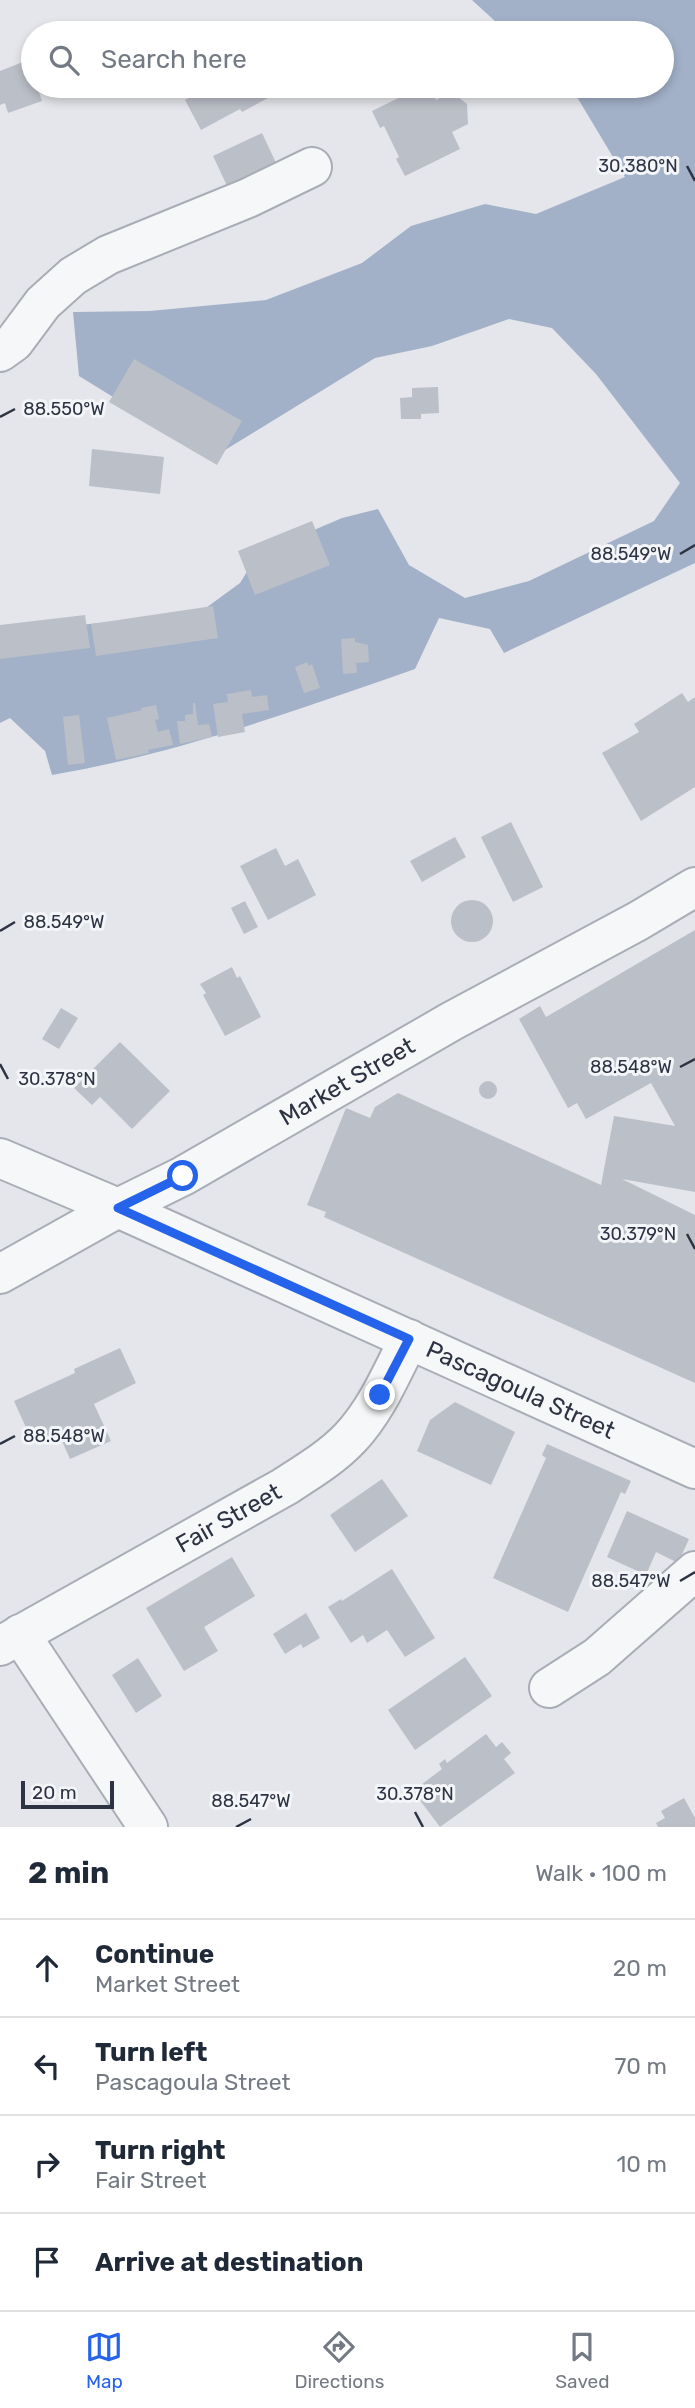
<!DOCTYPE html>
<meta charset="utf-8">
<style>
:root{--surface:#fff;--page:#f2f2f3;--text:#1f2937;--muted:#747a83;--line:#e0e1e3;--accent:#2563eb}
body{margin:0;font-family:Rubik,sans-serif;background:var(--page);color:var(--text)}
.scale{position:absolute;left:21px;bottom:18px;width:93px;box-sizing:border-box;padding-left:7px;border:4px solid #2d3342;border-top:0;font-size:19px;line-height:24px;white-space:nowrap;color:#2d3342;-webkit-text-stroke:5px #f3f5f8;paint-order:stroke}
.stop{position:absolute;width:21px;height:21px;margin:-16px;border:5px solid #2563eb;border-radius:50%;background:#fff}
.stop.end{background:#2563eb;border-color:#fff;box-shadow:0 2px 7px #0008}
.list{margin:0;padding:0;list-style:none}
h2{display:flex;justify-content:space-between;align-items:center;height:91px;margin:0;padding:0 28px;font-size:30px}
h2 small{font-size:23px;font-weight:400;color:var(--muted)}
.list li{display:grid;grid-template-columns:46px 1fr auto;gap:21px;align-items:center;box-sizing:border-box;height:98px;padding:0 28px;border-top:2px solid var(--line)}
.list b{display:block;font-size:26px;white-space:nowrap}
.list p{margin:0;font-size:23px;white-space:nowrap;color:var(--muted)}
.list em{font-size:23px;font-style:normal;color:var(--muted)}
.icon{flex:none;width:38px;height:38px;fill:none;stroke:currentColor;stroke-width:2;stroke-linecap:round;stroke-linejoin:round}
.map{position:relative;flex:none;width:695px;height:1827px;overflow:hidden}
.search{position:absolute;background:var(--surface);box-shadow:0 4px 10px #0003;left:21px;right:21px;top:21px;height:77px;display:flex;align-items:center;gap:18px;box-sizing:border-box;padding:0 24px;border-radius:38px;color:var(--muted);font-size:26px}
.sheet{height:483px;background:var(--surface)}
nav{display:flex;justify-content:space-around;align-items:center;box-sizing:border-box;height:98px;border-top:2px solid var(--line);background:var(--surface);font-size:19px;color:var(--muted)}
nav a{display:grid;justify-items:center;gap:4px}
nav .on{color:var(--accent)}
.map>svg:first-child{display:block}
.water{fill:#a2b1c8}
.building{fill:#bbbfc7}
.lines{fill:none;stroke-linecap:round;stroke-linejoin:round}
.minor-casing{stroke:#a9adb5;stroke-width:42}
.minor{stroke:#f6f7f9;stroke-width:38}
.route{stroke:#2563eb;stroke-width:9}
.ticks{fill:none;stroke:#2d3342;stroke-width:2.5}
.labels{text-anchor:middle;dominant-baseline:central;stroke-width:6;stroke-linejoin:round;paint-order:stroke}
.street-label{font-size:24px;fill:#2d3342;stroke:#f3f5f8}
.ticks-label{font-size:18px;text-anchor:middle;fill:#2d3342;stroke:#f3f5f8;stroke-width:6;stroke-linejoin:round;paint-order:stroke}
</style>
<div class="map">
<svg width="695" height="1827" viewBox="0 0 695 1827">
<rect width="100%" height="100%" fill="#e4e6eb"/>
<path class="water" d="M472 0H695V563L504 653 490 629 439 618 415 669C297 710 176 754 52 775L45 751 10 718 0 723V633L199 613 240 583 258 554 342 518 378 509 409 565 465 598 529 581 654 521 680 483 596 374 552 328 509 319 432 346 375 358 212 458 79 376 73 312 150 311 266 300 362 263 411 226 485 204 536 214 625 177 574 92 566 86H662V33H508Z"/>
<g class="building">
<path d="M28 60 33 73V86H37L42 101 8 113 5 103 0 105V71Z"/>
<path d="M210 86H290L242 112 240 109 201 130 185 100Z"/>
<path d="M423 86H429L436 100 452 92 467 104 468 124 452 132 460 149 405 176 396 159 399 157 384 126 380 128 372 111Z"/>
<path d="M262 133 277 165 228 188 213 156Z"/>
<path d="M134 359 242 421 217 465 109 402Z"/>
<path d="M438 387 439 413 421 414V419H401L400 398 412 397V388Z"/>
<path d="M92 449 164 457 160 494 89 486Z"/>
<path d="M312 521 330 565 255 595 238 551Z"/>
<path d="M213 606 218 638 96 656 91 624Z"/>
<path d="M85 615 90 648 0 659V625Z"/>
<path d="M355 638V642L368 645 369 662 356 663 357 673 343 674 341 639Z"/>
<path d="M307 662 309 666 312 664 320 688 304 693 295 667Z"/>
<path d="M251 690 252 697 267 695 269 710 242 714 245 732 218 737 213 704 228 702 227 694Z"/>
<path d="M682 693 688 702 695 697V787L641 821 602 753 639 732 634 724Z"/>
<path d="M193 703H195L198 725 209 724 212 737 180 744 177 721H185V715L193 714Z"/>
<path d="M156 705 159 719 155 720 158 732 169 729 173 745 148 750 149 753 116 760 107 718 142 710 141 708Z"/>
<path d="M79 715 85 763 68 765 63 717Z"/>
<path d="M511 822 543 887 513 902 481 837Z"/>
<path d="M455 837 466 857 422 882 410 861Z"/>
<path d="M276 848 285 866 298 859 316 895 268 920 240 866Z"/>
<circle cx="472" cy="921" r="21"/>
<path d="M245 901 258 927 244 934 231 908Z"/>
<path d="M695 930V1192L622 1179 695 1215V1383L324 1217 326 1212 307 1205 346 1108 370 1118 375 1107 398 1093 601 1185 614 1116 675 1126 651 1083 586 1119 577 1103 568 1108 519 1019 540 1006 546 1017Z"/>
<path d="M232 967 237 978 240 976 261 1017 225 1036 203 995 206 993 200 984Z"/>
<path d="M61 1008 78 1018 59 1049 42 1039Z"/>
<path d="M120 1042 170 1091 132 1129 100 1097 92 1105 74 1088Z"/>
<circle cx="488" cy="1090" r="9"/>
<path d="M120 1348 136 1383 94 1404 111 1441 70 1459 58 1432 33 1443 14 1401 75 1373 74 1369Z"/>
<path d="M455 1402 515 1432 491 1485 417 1451 430 1420Z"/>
<path d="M547 1444 631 1481 625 1494 621 1492 568 1612 493 1578 546 1458 542 1455Z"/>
<path d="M382 1479 408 1516 355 1552 330 1515Z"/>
<path d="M627 1511 689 1539 678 1563 656 1552 646 1575 607 1557Z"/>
<path d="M232 1557 255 1596 204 1627 218 1651 184 1671 146 1608Z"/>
<path d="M392 1569 435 1638 405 1657 387 1630 367 1643 363 1635 351 1643 328 1607 341 1599 342 1601Z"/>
<path d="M306 1613 320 1638 303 1648 301 1644 285 1654 273 1634Z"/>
<path d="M465 1657 492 1696 415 1750 388 1710Z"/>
<path d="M138 1658 162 1696 136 1713 112 1675Z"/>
<path d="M486 1734 496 1747 502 1742 511 1753 504 1759 515 1773 440 1827 413 1791 442 1769 439 1764 445 1759 447 1763Z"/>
<path d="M684 1798 695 1818V1827H658L656 1823 665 1818 661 1811Z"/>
</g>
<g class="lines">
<g class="minor-casing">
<g id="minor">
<path d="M0 352 14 342 43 303 73 276 108 255 248 198 312 167"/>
<path id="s1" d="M0 1158 118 1208 695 1469"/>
<path id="s2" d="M0 1274 118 1208 183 1176 452 1021 638 921 695 887"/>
<path d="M20 1634 148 1827"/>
<path id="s3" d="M0 1646 284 1487C307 1472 331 1458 350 1438 376 1411 392 1372 409 1339"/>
<path d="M549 1688 597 1657 695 1571"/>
</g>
</g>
<use href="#minor" class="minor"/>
</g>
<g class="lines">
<path class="route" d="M183 1176 118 1208 409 1339 380 1395"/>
</g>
<path class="ticks" d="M687 166 695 181M0 417 15 409M680 554 695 545M0 931 15 922M0 1064 8 1079M680 1067 695 1059M687 1234 695 1249M0 1444 15 1436M680 1581 695 1572M415 1812 423 1827M236 1827 251 1819"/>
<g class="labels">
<g class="street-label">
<text stroke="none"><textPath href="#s2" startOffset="397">Market Street</textPath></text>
<text stroke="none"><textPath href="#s1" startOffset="570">Pascagoula Street</textPath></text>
<text stroke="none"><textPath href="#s3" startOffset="262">Fair Street</textPath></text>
</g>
</g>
<g class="ticks-label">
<text x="638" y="172">30.380°N</text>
<text x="64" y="415">88.550°W</text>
<text x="631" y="560">88.549°W</text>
<text x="64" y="928">88.549°W</text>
<text x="631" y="1073">88.548°W</text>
<text x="57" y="1085">30.378°N</text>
<text x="638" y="1240">30.379°N</text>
<text x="64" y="1442">88.548°W</text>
<text x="631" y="1587">88.547°W</text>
<text x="415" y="1800">30.378°N</text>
<text x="251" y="1807">88.547°W</text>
</g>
</svg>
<div class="scale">20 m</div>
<div class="stop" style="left:183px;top:1176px"></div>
<div class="stop end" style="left:380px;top:1395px"></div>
<div class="search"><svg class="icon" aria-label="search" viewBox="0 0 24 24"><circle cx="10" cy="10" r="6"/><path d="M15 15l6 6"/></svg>Search here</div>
</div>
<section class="sheet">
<h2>2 min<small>Walk · 100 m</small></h2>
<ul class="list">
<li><svg class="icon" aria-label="ahead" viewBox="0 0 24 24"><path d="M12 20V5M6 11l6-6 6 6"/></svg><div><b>Continue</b><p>Market Street</p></div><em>20 m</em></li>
<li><svg class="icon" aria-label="left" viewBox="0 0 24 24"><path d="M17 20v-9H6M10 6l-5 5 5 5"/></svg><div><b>Turn left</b><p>Pascagoula Street</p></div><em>70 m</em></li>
<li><svg class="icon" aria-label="right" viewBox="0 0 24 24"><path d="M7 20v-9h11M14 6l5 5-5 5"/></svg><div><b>Turn right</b><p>Fair Street</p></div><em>10 m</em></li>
<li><svg class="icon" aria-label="arrive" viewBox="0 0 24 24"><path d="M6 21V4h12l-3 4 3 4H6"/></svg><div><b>Arrive at destination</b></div></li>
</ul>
</section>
<nav>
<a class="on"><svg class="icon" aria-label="map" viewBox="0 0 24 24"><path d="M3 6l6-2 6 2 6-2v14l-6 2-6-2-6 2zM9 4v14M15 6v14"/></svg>Map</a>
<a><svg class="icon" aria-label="directions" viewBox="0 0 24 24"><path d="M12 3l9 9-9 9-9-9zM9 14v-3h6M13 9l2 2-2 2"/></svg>Directions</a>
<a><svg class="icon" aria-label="saved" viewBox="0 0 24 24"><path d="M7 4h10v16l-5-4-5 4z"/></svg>Saved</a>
</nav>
